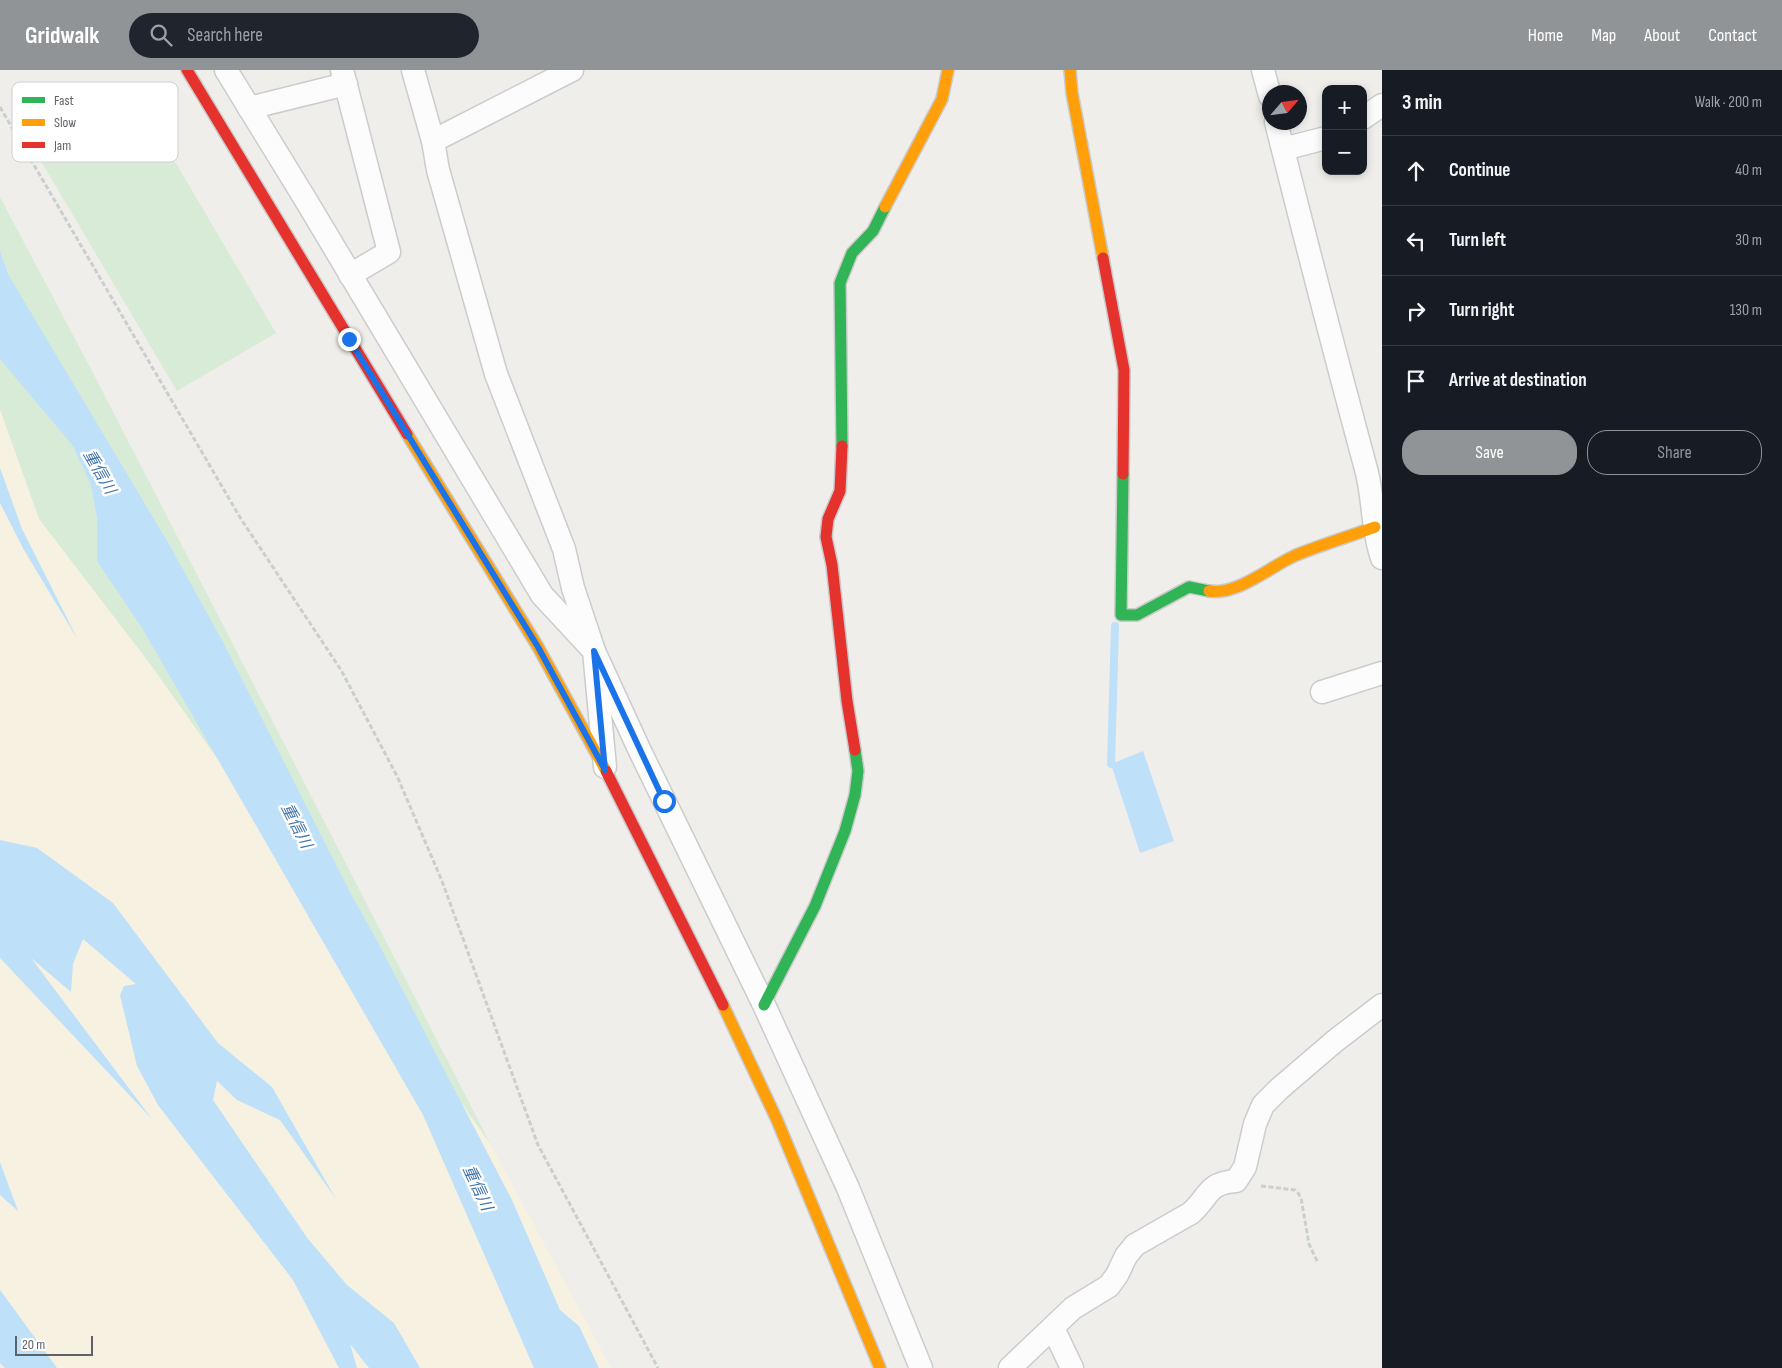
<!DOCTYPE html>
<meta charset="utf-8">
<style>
:root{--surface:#171b24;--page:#20242c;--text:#f1f3f6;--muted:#9ea1a6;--line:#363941;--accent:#919496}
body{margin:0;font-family:"Sofia Sans Condensed","Noto Sans JP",sans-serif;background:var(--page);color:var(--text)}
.controls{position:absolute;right:15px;top:15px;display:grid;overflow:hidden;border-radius:10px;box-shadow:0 2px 8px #0003}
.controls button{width:45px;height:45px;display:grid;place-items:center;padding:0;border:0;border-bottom:1px solid var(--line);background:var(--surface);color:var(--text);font:25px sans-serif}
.compass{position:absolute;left:1262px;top:15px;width:45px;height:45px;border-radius:50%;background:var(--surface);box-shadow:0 2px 8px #0003;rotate:62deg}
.scale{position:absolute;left:15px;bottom:12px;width:78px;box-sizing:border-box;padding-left:5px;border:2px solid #5f6368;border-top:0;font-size:14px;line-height:18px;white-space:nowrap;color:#5f6368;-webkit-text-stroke:4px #fff;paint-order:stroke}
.stop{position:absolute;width:15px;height:15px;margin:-11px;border:4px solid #1a73e8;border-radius:50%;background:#fff}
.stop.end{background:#1a73e8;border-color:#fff;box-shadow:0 1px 5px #0008}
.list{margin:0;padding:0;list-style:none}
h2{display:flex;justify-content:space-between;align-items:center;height:65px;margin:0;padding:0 20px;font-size:21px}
h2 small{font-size:16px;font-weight:400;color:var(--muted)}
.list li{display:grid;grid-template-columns:32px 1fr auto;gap:15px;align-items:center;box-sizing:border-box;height:70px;padding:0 20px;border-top:1px solid var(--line)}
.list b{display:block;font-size:19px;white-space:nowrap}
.list em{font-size:16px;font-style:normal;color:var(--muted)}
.actions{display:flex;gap:10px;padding:15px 20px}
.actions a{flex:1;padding:11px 0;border:1px solid var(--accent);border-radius:20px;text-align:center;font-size:18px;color:var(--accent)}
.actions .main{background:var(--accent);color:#fff}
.icon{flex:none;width:28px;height:28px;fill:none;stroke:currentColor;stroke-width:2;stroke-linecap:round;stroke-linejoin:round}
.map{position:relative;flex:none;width:1382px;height:1298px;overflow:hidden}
header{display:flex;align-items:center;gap:30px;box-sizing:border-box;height:70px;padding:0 25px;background:var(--accent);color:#fff}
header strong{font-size:24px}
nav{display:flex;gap:28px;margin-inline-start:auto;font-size:18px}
.search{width:350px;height:45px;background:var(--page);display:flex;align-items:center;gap:12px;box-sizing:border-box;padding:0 18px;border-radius:28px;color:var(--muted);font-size:19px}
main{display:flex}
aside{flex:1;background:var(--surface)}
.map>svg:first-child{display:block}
.green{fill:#d8ebd6}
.sand{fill:#f6f1e1}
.water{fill:#bfe0f9}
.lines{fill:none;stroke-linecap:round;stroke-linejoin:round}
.stream{stroke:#bfe0f9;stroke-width:8}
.street-casing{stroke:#cbcccc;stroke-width:25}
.fast-casing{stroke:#cacacb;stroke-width:14}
.slow-casing{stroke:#cacacb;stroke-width:14}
.jam-casing{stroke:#cacacb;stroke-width:14}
.path{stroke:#cacfcc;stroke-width:3;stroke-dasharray:5 2.5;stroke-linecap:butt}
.street{stroke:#fdfcfc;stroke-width:22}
.fast{stroke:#30b455;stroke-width:11}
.slow{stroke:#ff9f0a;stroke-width:11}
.jam{stroke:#e5322d;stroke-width:11}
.route{stroke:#1a73e8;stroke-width:6}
.labels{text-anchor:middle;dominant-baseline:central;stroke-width:5;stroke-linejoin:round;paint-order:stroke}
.water-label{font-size:16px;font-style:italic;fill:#4174aa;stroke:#fff}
.key{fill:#fff;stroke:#cfd0d2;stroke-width:1}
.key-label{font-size:14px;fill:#5f6368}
</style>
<header>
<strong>Gridwalk</strong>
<div class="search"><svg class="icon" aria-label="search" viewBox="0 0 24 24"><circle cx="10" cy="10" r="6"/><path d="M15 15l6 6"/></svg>Search here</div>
<nav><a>Home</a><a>Map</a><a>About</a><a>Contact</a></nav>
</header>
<main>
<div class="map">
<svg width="1382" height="1298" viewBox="0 0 1382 1298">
<rect width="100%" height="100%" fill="#efeeea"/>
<g class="green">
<path d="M131 17 276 263 177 321 32 76Z"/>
<path d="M0 127 91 299 491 1075 150 594 39 449 0 340Z"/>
</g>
<path class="sand" d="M0 340 39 449 150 594 491 1075 611 1298H10L0 1282Z"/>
<g class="water">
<path d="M0 181 8 204 170 476 224 574 353 828 373 863 512 1130 560 1240 579 1256 599 1298H534L423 1045 142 558 97 491V448L91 415 73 376 0 289Z"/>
<path d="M0 398 22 459 78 570 24 480 0 433Z"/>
<path d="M1143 681 1174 771 1140 783 1111 694Z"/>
<path d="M0 770 37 778 113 833 218 973 272 1017 336 1129 280 1050 237 1030 217 1011 213 1030 308 1169 347 1215 394 1253 420 1298H369L350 1274 357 1298H339L293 1210 158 1035 137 996 120 925 124 916 136 914 83 869 73 894 71 922 31 888 152 1049 0 888Z"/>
<path d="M0 1092 18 1141 0 1125Z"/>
<path d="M0 1220 57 1298H5L0 1293Z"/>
</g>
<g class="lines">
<path class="stream" d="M1111 694 1115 556"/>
<g class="street-casing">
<g id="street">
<path d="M226 0 307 132 542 525 594 581 605 697"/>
<path d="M342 0 389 182 350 205"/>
<path d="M413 0 433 71 438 100 496 304 564 479 573 518 594 581 639 679 764 935 848 1118 921 1298"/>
<path d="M1263 0 1270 26"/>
<path d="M249 38 346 14"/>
<path d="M1363 48 1382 35"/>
<path d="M1276 52C1305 168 1335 284 1366 399 1374 428 1372 460 1382 488"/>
<path d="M433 71 572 0"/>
<path d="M1283 79 1326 68"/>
<path d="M1322 622 1382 603"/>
<path d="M1053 1258 1072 1298"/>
<path d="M1010 1298 1073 1238 1109 1216 1117 1205 1126 1186 1135 1175 1191 1143C1210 1126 1207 1113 1236 1111L1245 1097 1255 1054 1263 1035 1279 1019 1335 971 1382 935"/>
</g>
</g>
<g class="fast-casing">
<g id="fast">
<path d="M842 376 840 213 852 183 873 161 885 137"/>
<path d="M1123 404 1121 545H1137L1189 517 1209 521"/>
<path d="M764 935 815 836 845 761 855 725 858 701 855 680"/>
</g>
</g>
<g class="slow-casing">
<g id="slow">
<path d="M1070 0 1072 23 1103 188"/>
<path d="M885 137 942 29 948 0"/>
<path d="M407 364 538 577 606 701"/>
<path d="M1209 521C1236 526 1270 497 1294 486 1320 475 1348 467 1375 457"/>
<path d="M723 935 777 1050 880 1298"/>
</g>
</g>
<g class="jam-casing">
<g id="jam">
<path d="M187 0 407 364"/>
<path d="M1103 188 1124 300 1123 404"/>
<path d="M842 376 840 421 828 449 826 467 832 495 847 631 855 680"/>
<path d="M606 701 723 935"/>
</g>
</g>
<g class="path">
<path d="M0 37 241 449 341 600 397 706 442 811 538 1075 658 1298"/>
<path d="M1261 1116 1295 1120 1298 1123 1301 1128 1309 1174 1318 1193"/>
</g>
<use href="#street" class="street"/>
<use href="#fast" class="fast"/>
<use href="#slow" class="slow"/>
<use href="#jam" class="jam"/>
</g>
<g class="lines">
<path class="route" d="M349 269 538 577 605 700 594 581 664 731"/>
</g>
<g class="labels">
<g class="water-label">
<text transform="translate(99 402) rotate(60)">重信川</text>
<text transform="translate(296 756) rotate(63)">重信川</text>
<text transform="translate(477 1118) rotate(65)">重信川</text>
</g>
</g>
<rect x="12" y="12" width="166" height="80" rx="8" class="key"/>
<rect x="22" y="27" width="23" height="6" fill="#30b455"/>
<rect x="22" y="49" width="23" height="7" fill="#ff9f0a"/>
<rect x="22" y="72" width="23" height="6" fill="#e5322d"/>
<g class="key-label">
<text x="54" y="35">Fast</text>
<text x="54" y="57">Slow</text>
<text x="54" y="80">Jam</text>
</g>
</svg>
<div class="controls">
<button>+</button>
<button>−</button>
</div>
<svg class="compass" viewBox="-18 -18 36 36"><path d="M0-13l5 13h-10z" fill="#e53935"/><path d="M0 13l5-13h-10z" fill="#9ea1a6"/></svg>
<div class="scale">20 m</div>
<div class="stop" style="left:664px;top:731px"></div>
<div class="stop end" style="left:349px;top:269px"></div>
</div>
<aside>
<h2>3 min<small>Walk · 200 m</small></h2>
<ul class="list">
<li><svg class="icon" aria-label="ahead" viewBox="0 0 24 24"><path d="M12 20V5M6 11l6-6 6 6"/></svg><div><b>Continue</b></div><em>40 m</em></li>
<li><svg class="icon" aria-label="left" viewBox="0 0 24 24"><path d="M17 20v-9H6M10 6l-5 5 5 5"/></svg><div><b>Turn left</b></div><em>30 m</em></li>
<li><svg class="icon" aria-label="right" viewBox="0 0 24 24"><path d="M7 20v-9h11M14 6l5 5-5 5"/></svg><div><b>Turn right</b></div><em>130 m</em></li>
<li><svg class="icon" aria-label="arrive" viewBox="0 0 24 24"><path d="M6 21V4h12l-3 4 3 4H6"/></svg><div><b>Arrive at destination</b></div></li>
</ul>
<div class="actions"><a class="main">Save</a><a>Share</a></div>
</aside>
</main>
